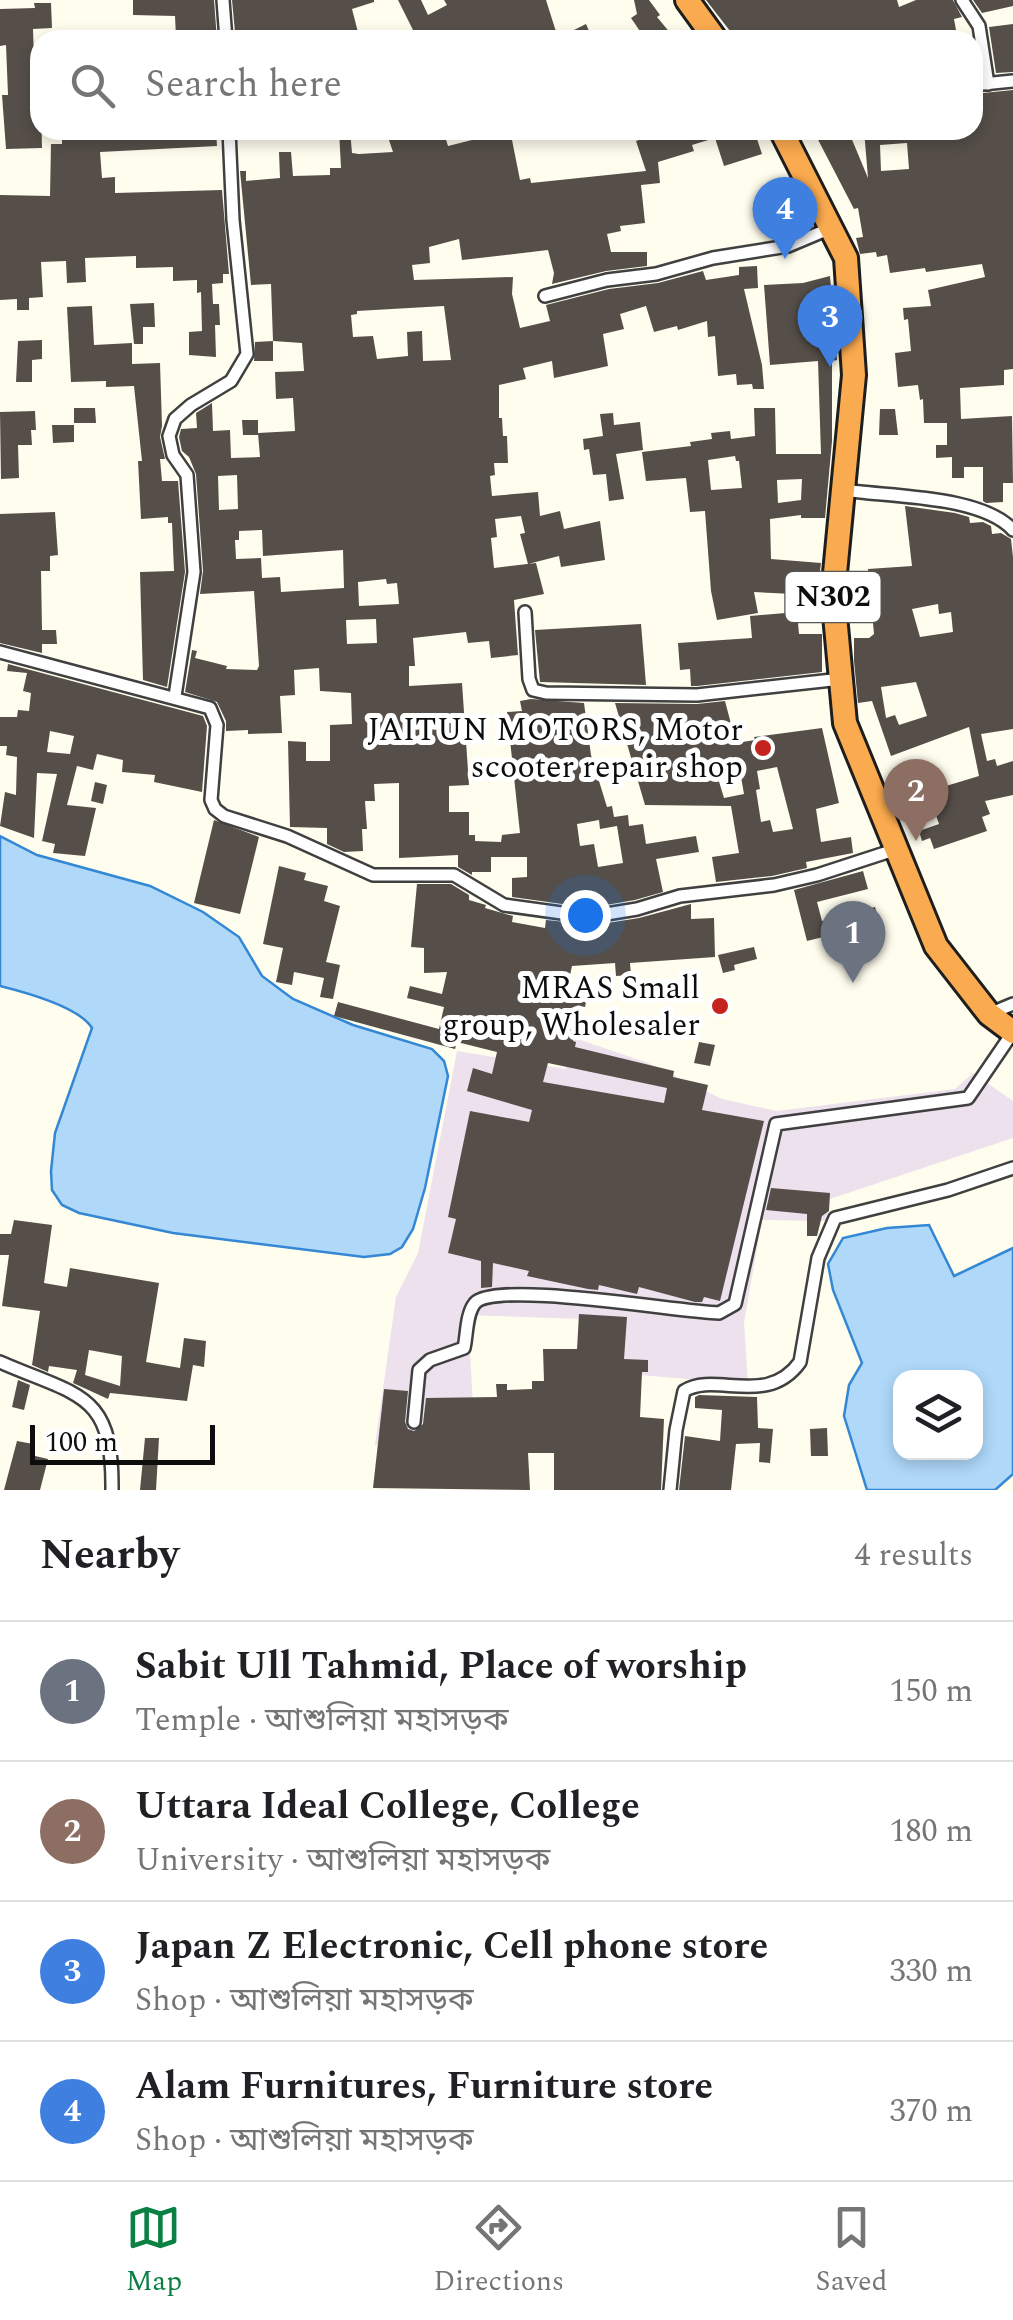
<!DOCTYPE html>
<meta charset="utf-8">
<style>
:root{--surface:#fff;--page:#f2f2f2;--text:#202124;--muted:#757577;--line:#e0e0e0;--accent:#0b8043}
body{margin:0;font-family:Spectral,"Noto Sans Bengali",serif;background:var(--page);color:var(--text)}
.controls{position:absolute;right:30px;bottom:30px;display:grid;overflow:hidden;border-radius:20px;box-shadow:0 5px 15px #0003}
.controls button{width:90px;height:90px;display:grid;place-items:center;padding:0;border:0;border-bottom:2px solid var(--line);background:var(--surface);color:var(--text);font:50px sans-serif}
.scale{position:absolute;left:30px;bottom:25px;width:185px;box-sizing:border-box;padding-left:10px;border:5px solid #0d0d0d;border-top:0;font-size:28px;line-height:35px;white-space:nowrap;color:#0d0d0d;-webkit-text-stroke:8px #fff;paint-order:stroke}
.you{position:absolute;left:585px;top:915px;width:35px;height:35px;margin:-25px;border:8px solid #fff;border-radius:50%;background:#1a73e8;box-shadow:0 0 0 15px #1a73e833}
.badge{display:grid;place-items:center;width:65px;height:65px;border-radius:50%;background:var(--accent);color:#fff;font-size:32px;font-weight:700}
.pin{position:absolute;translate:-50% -82px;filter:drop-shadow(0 2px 5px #0008)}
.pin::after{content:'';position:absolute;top:52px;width:35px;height:30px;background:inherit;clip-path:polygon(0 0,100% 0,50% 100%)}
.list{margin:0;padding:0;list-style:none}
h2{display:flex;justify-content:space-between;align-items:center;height:130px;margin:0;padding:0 40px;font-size:42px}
h2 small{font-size:32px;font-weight:400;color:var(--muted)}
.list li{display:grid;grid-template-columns:65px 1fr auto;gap:30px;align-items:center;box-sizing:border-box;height:140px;padding:0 40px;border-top:2px solid var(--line)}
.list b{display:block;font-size:38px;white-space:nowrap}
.list p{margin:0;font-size:32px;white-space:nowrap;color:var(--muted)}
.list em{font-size:32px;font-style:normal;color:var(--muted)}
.icon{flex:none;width:55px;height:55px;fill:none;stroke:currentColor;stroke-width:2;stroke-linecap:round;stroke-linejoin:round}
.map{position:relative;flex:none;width:1013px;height:1490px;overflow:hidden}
.search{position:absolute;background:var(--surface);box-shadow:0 5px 15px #0003;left:30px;right:30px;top:30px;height:110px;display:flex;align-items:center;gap:25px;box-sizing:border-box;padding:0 35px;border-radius:30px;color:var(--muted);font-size:38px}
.sheet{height:690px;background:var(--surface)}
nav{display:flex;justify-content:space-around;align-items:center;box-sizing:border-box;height:140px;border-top:2px solid var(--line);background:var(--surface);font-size:28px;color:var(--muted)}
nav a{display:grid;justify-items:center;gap:5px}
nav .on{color:var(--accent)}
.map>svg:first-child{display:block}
.industrial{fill:#ece1ed}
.water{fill:#afd8f9;stroke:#3387d4;stroke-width:2.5;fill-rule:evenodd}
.building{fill:#564f49;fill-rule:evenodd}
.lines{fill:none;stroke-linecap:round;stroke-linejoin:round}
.street-casing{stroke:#404040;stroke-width:16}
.highway-casing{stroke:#1e1e1e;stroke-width:28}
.street{stroke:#fff;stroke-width:11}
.highway{stroke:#fbab4f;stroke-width:22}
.poi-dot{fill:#c4231e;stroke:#fff;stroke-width:4}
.labels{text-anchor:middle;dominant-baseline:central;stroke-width:10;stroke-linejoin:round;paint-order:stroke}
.shield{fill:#fff;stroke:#565656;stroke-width:2.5}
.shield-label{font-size:30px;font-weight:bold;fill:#0d0d0d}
.poi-label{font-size:32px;fill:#0d0d0d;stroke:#fff;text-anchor:end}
</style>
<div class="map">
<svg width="1013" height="1490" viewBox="0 0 1013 1490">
<rect width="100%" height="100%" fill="#fffded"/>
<path class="industrial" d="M566 1035 648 1063 722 1099 777 1111 955 1089 973 1073 1013 1101V1138L830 1199 826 1221 762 1220 744 1322 748 1384 580 1370 584 1319 468 1315 475 1441 375 1445 396 1297 418 1253 457 1051 566 1069Z"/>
<g class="water">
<path d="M0 836 37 855 150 886 203 912 239 937 262 976 293 999 353 1025 432 1049 444 1061 448 1076 425 1188 413 1229 402 1247 390 1254 364 1257 173 1233 79 1213 62 1205 52 1190 51 1171 55 1133 92 1028C79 1007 24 992 0 986Z"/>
<path d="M929 1225 954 1276 1013 1248V1474L995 1490H867L844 1416 849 1385 862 1363 833 1290 828 1264 843 1238 887 1228ZM900 1378H976V1452H900Z"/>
</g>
<g class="building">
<path d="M133 0H214L217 40 176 37 175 16 133 15Z"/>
<path d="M232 0H374V2L352 9 360 40H319L318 36 298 40H248V32H235Z"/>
<path d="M398 0H421L428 15 447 5 444 0H546L558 38 586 24 593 40H395L414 32Z"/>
<path d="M634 0H649L660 15 657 17 676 40H646L631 18 637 14Z"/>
<path d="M706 0H897L899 7 916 0H953L962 17 954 19 956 30 930 35 931 40H737Z"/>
<path d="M973 0H1013V6L982 13Z"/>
<path d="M34 3H51L52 28 33 29 34 59H40L42 148 6 149 2 95H8L6 45 0 46V9L35 8Z"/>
<path d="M1013 24V72L996 73 989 27Z"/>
<path d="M1013 90V369L1004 370V385L960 388 961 419 1012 416 1013 483H1003V502L986 503 983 501V467H964V478H952V457L936 458V445H947V423H924L923 399 920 400 918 385 898 387 895 353 911 351 908 319 904 320 903 308 931 306 928 290 985 277 982 264 926 272 925 268 890 273 887 255 877 257 876 252 860 254 856 238 863 237 858 208 854 209 813 130H848L868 178 864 130 920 131 921 138 973 130V94ZM907 143 909 169 881 171 880 145Z"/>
<path d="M62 130H216L217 146 100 152 102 178 115 177V193L222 190 229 274H223V283L212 284 213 304H219L220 325H215L216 357 189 355V332L202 331 201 292 197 293V280L173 281V267L136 268V256L85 258 86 282 67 283 66 261 41 262 43 297 29 298V310H17V299L0 300V195L50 196 51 144H62Z"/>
<path d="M339 130H350L352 153 359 154 393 152 389 140 418 130H443L448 146 472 140 469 130H510L520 180 530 178 531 183 646 171 636 141 647 137 645 130H754L762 154 724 166 715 138 692 145 694 151 658 162 660 183 641 185 645 223 620 226 621 231 607 234 611 252H647V266L606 271 552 284 554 273 548 250 462 260 459 239 429 247 430 263 412 265 414 280 513 277 512 294 520 328 550 321 546 305 609 289 658 283 703 271 706 280 739 275V267L757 266 758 288 744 289 762 365 764 389H753L752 384 737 385 736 374 718 376 715 336 708 337 707 321 678 330 677 326 654 332 646 306 620 314 624 329 603 334 608 366 554 378 552 361 523 368 526 379 499 385V418H502L503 436H507L508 463H494L495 475 490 476 492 496 538 492 540 516 560 511 564 529 600 521 605 560 561 567 559 556 528 564 520 534 525 533 521 516 495 519 497 537 491 538 494 568 536 563 544 594 514 600 518 655 491 658 489 641 468 643 466 632 413 638 415 666H409V686L462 683 469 785 449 786V812H469V835H475V841L501 842 502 835 520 833 507 712 522 711 520 701 531 699 584 703 591 755 607 807 612 806 614 817 628 815 629 826 643 824 646 844 696 836 699 852 656 859 663 892 635 900 594 907 577 906 512 897V878L527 877V857H491V872H472V875L458 867V855L399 858V783L374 784 375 801H365L367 829H362L363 851 344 852 327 844V828L290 827 288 741 306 742V761H330V725L352 724 351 693 320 691 319 668 294 670 295 695 280 696 282 733 248 734V730L226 731V721L217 702 185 692 192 650 197 651 195 658 227 666 226 669 257 670 259 666 254 591 200 594 203 571 196 474 189 457 182 451 179 437 181 429 197 428 196 413 212 403 213 431 230 430 231 458 260 457 258 433 295 431 293 398 276 399 275 372 304 371 302 343 273 341 271 284 251 285 240 171H246V181L280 178 279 152H291L293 176 330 175V168H341ZM444 306 451 360 423 361 422 331 407 332 408 356 377 359 373 336 353 337 351 315 357 314V311ZM237 475 238 509 219 510 218 476ZM262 530 263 556 343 550 344 588 281 592 280 577 262 578 261 558 236 559 235 540H239V531ZM386 579 387 584 397 583 399 604 359 606 358 582ZM376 619 377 643 347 644 346 620ZM599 820 600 829 617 826 623 863 598 867 594 844 580 846 577 824Z"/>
<path d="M830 276 837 360 832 361V441L825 518H801V515L770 519 771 559 821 563 815 610 794 611V594L754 592 758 613 717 620 711 591 705 511 690 512 686 478 646 481 642 452 691 446 690 442 712 439 711 433 730 431 731 439 755 436 754 408H775L776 454H821L818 361 770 365 764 285 803 283ZM735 456 736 461H739L742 488 711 490 708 460ZM802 479 801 500 778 503 777 480Z"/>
<path d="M154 303 155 327H143V344H134L130 304Z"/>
<path d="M92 306 94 345 132 343V364L160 363 162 426 160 437 165 459H160L162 481H178L185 572 167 687 143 680 140 572 174 571 172 523H168V517L141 519 138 461H142L134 386 106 387V381L71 382 67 307Z"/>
<path d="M42 340V359L32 360V382H16L18 341Z"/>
<path d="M273 341V361H254L255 342Z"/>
<path d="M74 408H95L96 423H74Z"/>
<path d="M880 409H895L898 435H879Z"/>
<path d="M35 411 36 430H31L32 445H18L19 478 1 479 0 412Z"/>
<path d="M613 413 614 425 640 422 643 450 616 454 624 499 609 501 606 474 593 475 589 449 584 450 583 439 603 436 600 414Z"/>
<path d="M242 420H258V435H243Z"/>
<path d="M52 425H74V442L53 443Z"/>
<path d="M905 506 955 513 969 517 970 523 983 522 991 526 992 534 1001 533 1011 539 1013 557V729L981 734 987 761 995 759 997 766 1013 761V795L985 801 990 814 982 817 987 831 934 849 930 838 922 841 919 831 939 824 931 801 916 806 913 796 979 776 969 727 891 756 872 701 858 703 854 661V638H869L874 634 868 569 912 566ZM938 604 939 614 951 612 953 632 920 637 912 609ZM916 682 927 716 899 725 895 715 886 718 881 687Z"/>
<path d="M55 512 58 555 50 556V571H41L42 630H56L57 644H42V653L0 643V514Z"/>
<path d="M797 612 799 634H822V672L697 686H691L690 669 680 670 678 643 752 638 750 616Z"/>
<path d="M641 624 646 685 540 682 535 630Z"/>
<path d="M8 664 203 716 207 726 202 792 154 782 155 775 122 772 123 760 97 754 93 770 77 766 67 805 96 808 85 856 53 853 55 844 42 841 57 774 37 773 34 838 0 826 5 792 16 795 17 757 6 755 7 746H0V717H17L18 710 29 711 31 693 23 691 27 673 7 671ZM50 731 74 736 70 754 47 752Z"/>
<path d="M725 701 736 743 755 740 754 737 822 728 839 803 816 809 821 842 851 837 853 853 806 862 807 868 772 876 716 882 712 857 739 853 731 806 645 805 615 703 697 704ZM777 767 793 829 773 832 770 820 761 822 756 790 760 789 757 771ZM740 771 744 794 724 798 717 775Z"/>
<path d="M95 782 107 785 103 804 91 801Z"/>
<path d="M214 820 259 837 240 914 194 903Z"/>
<path d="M279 866 306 873 304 880 328 886 324 901 340 906 326 962 340 965 333 999 320 997 324 978 294 972 292 985 276 982 283 948 263 944Z"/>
<path d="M863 871 868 889 817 902 822 921 875 907 879 923 807 941 794 890Z"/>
<path d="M417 884H451L469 895V900L486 905 485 908 513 916 512 922 545 928 546 920 595 925 639 918 691 904V919L714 918 715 957 630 963 631 975 616 976 615 963 572 966 567 989 588 993 585 1007 580 1006 573 1041 576 1042 575 1047 674 1071 673 1077 708 1085 702 1110 764 1121 720 1301 704 1297 702 1302H695L639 1287 637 1294 599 1285 598 1290 588 1289 527 1276 529 1271 493 1263 492 1287 481 1288V1261L448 1253 456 1219 448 1217 470 1111 529 1122 532 1110 467 1091 473 1068 492 1074 497 1052 457 1042 455 1049 334 1016 338 1002 439 1029 444 1007 407 998 410 986 442 994 447 972 424 973V948L411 947ZM548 1063 667 1088 664 1103 543 1082Z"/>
<path d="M754 947 757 959 734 965 735 970 723 973 718 955Z"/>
<path d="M699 1042 715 1045 710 1066 694 1063Z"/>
<path d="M771 1188 830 1193 829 1211 822 1216 817 1236H807V1214L766 1210Z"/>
<path d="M14 1220 52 1225 44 1283 67 1287 70 1268 159 1283 146 1362 180 1368 184 1338 206 1341 204 1367 193 1365 187 1401 110 1393 108 1399 73 1383 77 1370 49 1366 48 1372 32 1365 40 1311 2 1306 9 1255H0V1234H11ZM89 1350 122 1356 120 1386 85 1375Z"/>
<path d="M579 1314 627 1317 624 1359 648 1360V1372H642L640 1417 664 1419 661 1490H554V1453H528L530 1490 373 1488 384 1389 408 1391 405 1422 408 1429 414 1431 423 1424 426 1398 497 1397 496 1384H507V1390L532 1389V1381H544L543 1349H577Z"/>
<path d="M18 1380 30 1385 24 1410 12 1407Z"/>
<path d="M699 1395 757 1397 758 1428 773 1429 770 1463 759 1462 760 1443 736 1444 731 1490H679L685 1436 720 1441 722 1410 695 1408V1397Z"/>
<path d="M827 1428 828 1456H811L810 1429Z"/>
<path d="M145 1438H159L156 1490H140Z"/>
<path d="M17 1441 33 1444 31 1455 48 1459 40 1490H4Z"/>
</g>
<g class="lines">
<g class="street-casing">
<g id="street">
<path d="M223 0 226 40"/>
<path d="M962 0 979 26 988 84"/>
<path d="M973 85 1013 81"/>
<path d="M545 296 607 280 656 274 713 258 788 246 831 228"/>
<path d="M843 490C890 497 981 495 1013 530"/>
<path d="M525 612 529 679 533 690 546 693 697 695 841 679"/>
<path d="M0 652 210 708 217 725 211 800 215 809 224 816 287 836 373 875H454L504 905 576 915 594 916 637 909 680 896 774 885 817 875 897 849"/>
<path d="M175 696 194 572 187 475 173 455 169 436 175 419 191 405 231 381 247 354 233 220 229 130"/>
<path d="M989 1014 1013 1004"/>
<path d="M0 1362C80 1397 113 1392 112 1490"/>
<path d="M414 1422 419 1370 430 1360 464 1348C467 1335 466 1314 475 1303 495 1280 679 1312 719 1313L735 1304 776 1124 968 1098 1013 1032"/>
<path d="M670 1490 676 1430 684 1391C715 1371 767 1408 800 1362L818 1258 835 1218 948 1190 1013 1168"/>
</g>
</g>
<g class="highway-casing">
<g id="highway">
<path d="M687 0 716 40"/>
<path d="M781 130 846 258 854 375 833 594 845 723 936 946 989 1014 1013 1032"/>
</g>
</g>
<use href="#street" class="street"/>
<use href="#highway" class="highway"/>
</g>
<g class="poi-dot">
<circle cx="763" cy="748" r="10"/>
<circle cx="720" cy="1006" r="10"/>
</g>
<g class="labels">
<rect class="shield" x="785.5" y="572" width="95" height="50" rx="8"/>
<g class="shield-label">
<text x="833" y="597">N302</text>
</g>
<g class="poi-label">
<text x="743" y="730">JAITUN MOTORS, Motor<tspan x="743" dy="37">scooter repair shop</tspan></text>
<text x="700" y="988">MRAS Small<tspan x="700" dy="37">group, Wholesaler</tspan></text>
</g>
</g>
</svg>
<div class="controls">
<button><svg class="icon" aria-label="layers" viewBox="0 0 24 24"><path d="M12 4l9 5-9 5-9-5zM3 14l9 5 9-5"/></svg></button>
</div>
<div class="scale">100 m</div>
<div class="you"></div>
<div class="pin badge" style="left:853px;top:983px;background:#6b7280">1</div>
<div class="pin badge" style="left:916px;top:841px;background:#8d6e63">2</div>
<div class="pin badge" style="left:830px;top:367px;background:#3f7fe0">3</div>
<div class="pin badge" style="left:785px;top:259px;background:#3f7fe0">4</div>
<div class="search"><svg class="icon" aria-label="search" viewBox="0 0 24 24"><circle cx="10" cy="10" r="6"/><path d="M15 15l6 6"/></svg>Search here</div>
</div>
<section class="sheet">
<h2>Nearby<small>4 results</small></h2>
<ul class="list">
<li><span class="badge" style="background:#6b7280">1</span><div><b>Sabit Ull Tahmid, Place of worship</b><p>Temple · আশুলিয়া মহাসড়ক</p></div><em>150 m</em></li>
<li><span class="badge" style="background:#8d6e63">2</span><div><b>Uttara Ideal College, College</b><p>University · আশুলিয়া মহাসড়ক</p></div><em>180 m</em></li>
<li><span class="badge" style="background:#3f7fe0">3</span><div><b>Japan Z Electronic, Cell phone store</b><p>Shop · আশুলিয়া মহাসড়ক</p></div><em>330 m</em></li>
<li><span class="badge" style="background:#3f7fe0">4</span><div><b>Alam Furnitures, Furniture store</b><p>Shop · আশুলিয়া মহাসড়ক</p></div><em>370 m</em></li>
</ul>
</section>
<nav>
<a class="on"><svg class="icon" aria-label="map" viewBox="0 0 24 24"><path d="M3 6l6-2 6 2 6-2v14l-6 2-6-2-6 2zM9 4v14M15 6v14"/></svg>Map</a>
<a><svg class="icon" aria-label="directions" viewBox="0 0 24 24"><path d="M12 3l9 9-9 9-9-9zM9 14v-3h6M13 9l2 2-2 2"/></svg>Directions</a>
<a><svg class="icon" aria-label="saved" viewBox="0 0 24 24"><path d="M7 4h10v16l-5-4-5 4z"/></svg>Saved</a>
</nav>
